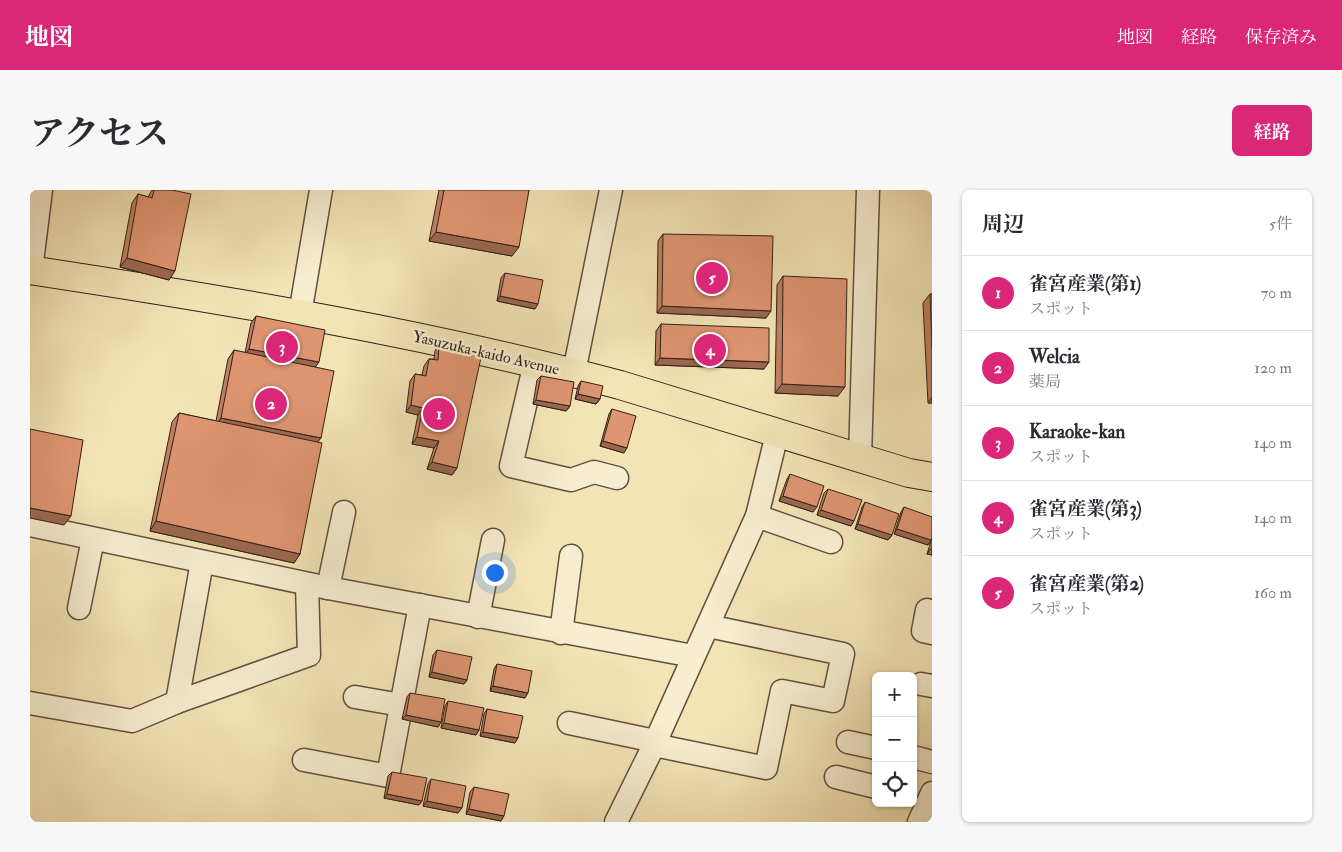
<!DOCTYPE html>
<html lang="ja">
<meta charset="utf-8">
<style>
:root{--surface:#fff;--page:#f7f7f7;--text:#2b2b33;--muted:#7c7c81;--line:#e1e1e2;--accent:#db2777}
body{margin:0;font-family:"IM FELL Double Pica","Noto Serif JP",serif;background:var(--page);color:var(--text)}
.controls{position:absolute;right:15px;bottom:15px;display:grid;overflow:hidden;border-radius:8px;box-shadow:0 1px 4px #0004}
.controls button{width:45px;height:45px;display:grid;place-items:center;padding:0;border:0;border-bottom:1px solid var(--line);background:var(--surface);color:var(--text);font:25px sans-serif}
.you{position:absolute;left:464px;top:382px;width:18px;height:18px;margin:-12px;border:4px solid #fff;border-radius:50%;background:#1a73e8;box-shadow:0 0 0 8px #1a73e833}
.badge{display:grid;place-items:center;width:32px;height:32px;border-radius:50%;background:var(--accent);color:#fff;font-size:16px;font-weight:700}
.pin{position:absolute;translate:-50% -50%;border:2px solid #fff;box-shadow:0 1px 5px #0006}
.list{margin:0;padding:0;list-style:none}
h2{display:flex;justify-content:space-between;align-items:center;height:65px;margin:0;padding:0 20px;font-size:21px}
h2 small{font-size:16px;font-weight:400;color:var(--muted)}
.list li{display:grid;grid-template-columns:32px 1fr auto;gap:15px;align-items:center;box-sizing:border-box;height:75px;padding:0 20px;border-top:1px solid var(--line)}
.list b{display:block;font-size:19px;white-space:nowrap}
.list p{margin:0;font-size:16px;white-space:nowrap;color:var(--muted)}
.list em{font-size:16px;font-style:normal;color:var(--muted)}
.icon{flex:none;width:28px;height:28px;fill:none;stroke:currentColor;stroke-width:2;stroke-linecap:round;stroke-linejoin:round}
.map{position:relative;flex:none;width:902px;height:632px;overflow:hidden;border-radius:8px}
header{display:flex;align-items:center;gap:30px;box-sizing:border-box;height:70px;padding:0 25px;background:var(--accent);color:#fff}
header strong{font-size:24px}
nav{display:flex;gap:28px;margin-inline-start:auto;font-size:18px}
.intro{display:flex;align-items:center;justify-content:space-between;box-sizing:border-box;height:120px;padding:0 30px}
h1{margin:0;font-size:35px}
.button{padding:12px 22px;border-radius:8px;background:var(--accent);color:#fff;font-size:18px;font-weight:700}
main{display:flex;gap:30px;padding:0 30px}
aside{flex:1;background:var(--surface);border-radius:8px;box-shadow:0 1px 4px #0004}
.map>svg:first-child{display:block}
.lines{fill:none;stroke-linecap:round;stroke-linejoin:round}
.minor-casing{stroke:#62503f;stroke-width:25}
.major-casing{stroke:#321f17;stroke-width:30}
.minor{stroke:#f7edd0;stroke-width:22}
.major{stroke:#f3e4b6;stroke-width:28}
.wall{fill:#bf8061;stroke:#321f17}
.shaded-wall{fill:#9b684f;stroke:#321f17}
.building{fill:#de9571;stroke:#321f17}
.labels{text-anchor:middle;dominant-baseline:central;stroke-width:5;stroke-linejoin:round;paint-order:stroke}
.street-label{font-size:16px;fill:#321f17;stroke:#f7edd0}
</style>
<header>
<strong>地図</strong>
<nav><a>地図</a><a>経路</a><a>保存済み</a></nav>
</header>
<div class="intro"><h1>アクセス</h1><a class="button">経路</a></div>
<main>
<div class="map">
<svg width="902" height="632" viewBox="0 0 902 632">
<rect width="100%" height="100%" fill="#f3e4b6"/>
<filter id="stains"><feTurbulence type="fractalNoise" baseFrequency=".004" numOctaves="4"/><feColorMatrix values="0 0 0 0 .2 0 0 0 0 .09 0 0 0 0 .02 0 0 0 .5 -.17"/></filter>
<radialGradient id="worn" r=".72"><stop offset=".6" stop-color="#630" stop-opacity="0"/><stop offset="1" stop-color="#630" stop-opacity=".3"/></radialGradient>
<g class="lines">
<g class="minor-casing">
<g id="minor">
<path d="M1 80 11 0"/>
<path d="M270 124 291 0"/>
<path d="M505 173 481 276 541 290 564 282 587 288"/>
<path d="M544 182 581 0"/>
<path d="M830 268 838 0"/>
<path d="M727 326 801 352"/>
<path d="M0 335 298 398 663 466"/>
<path d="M298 398 314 322"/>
<path d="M49 418 63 349"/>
<path d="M897 420 893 441 902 443"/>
<path d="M448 427 463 350"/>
<path d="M531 443 541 366"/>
<path d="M891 494 902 496"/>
<path d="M325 507 371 515"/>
<path d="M147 512 172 372"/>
<path d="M0 513 102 531 147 512 279 465 277 394"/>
<path d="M539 533 625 551"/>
<path d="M818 552 846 558"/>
<path d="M624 555 736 578 752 501 803 511 813 464 678 436"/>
<path d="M883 567 902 572"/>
<path d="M274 570 358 586 390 415"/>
<path d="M806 587 846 597"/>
<path d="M586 632 624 555 727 326 747 244"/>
<path d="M889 632 902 603"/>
</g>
</g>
<g class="major-casing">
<path id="major" d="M0 80C198 110 396 143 590 195L879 283 902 287"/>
</g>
<use href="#minor" class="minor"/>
<use href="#major" class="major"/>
</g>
<g class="wall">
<path d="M122 0H142L139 90 90 77 102 13 108 4 118 7Z"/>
<path d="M409 0H499L482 66 399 51Z"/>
<path d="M633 44 736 128 627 123 628 51Z"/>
<path d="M475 83 505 119 467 111 471 88Z"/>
<path d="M753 86 808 206 745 203 747 95Z"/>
<path d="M900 104H902V213H898L893 113Z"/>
<path d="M226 126 286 177 291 248 287 252 270 364 264 373 120 341 142 232 149 223 186 231 198 169 204 160 215 163 221 133Z"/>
<path d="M631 134 734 179 625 175 626 141Z"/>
<path d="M409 154 427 278 422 285 397 279 404 258 382 254 388 225 376 222 380 191 385 184 392 185 394 176 399 169H404L405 161Z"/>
<path d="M511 186 540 216 536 221 503 214 507 190Z"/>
<path d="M551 191 570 209 566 214 545 209 548 196Z"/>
<path d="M582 219 594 263 570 256 579 224Z"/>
<path d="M760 284 783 322 749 311 757 289Z"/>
<path d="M798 299 821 336 787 325 794 303Z"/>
<path d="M835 312 862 345 858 350 825 339 832 317Z"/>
<path d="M874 317 901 350 898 355 864 344 871 322Z"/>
<path d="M902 348V365L897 364Z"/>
<path d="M407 460 437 490 434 494 399 487 403 465Z"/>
<path d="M467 474 495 508 460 501 464 479Z"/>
<path d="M380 503 411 532 408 537 372 529 377 507Z"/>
<path d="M418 511 449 540 446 545 411 538 415 516Z"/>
<path d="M457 519 485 553 450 546 454 524Z"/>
<path d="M362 582 392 611 389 615 354 608 358 586Z"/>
<path d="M401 589 428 623 393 616 398 594Z"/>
<path d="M444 597 471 631 436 624 440 602Z"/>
</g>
<g class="shaded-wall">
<path d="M406 42 489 57 482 66 399 51Z"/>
<path d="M97 68 145 81 139 90 90 77Z"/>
<path d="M470 106 508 114 505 119 467 111Z"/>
<path d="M632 116 741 121 736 128 627 123Z"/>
<path d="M219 159 289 172 284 179 214 166Z"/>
<path d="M630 168 739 172 734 179 625 175Z"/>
<path d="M752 194 815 197 808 206 745 203Z"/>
<path d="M548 204 570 209 566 214 545 209Z"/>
<path d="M902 207V213H898Z"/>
<path d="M506 210 540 216 536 221 503 214Z"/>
<path d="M381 215 393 218 388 225 376 222Z"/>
<path d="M191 228 291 248 284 257 185 237Z"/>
<path d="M387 247 409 251 404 258 382 254Z"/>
<path d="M573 251 597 258 594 263 570 256Z"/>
<path d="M402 272 427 278 422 285 397 279Z"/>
<path d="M753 306 787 317 783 322 749 311Z"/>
<path d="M0 318 41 326 34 335 0 328Z"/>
<path d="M791 320 824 331 821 336 787 325Z"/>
<path d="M126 331 270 364 264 373 120 341Z"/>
<path d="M828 334 862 345 858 350 825 339Z"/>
<path d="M867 339 901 350 898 355 864 344Z"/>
<path d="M900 359H902V365L897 364Z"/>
<path d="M402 482 437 490 434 494 399 487Z"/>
<path d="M463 496 498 503 495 508 460 501Z"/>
<path d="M376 525 411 532 408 537 372 529Z"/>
<path d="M414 533 449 540 446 545 411 538Z"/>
<path d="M453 542 488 548 485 553 450 546Z"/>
<path d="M357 604 392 611 389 615 354 608Z"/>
<path d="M397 611 432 618 428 623 393 616Z"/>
<path d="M439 619 474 626 471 631 436 624Z"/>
</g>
<g class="building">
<path d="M124 0H142L161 4 145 81 97 68 108 4 122 8Z"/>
<path d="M414 0H499L489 57 406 42Z"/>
<path d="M633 44 743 46 741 121 632 116Z"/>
<path d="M475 83 513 90 508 114 470 106Z"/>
<path d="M753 86 817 89 815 197 752 194Z"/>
<path d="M900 104H902V157Z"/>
<path d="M226 126 295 140 289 172 219 159Z"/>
<path d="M631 134 739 138V172L630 168Z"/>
<path d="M409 154 452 163 427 278 402 272 409 251 387 247 393 218 381 215 385 184 396 186 399 169 408 170Z"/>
<path d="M204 160 304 181 291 248 191 228Z"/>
<path d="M511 186 544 192 540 216 506 210Z"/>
<path d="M551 191 573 196 570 209 548 204Z"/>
<path d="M582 219 606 226 597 258 573 251Z"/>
<path d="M149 223 292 253 270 364 126 331Z"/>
<path d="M0 239 53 250 41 326 0 318Z"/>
<path d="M760 284 794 296 787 317 753 306Z"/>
<path d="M798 299 832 310 824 331 791 320Z"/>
<path d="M835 312 869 324 862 345 828 334Z"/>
<path d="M874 317 902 327V347L901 350 867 339Z"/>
<path d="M407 460 442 467 437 490 402 482Z"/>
<path d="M467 474 502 481 498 503 463 496Z"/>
<path d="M380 503 415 509 411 532 376 525Z"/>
<path d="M418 511 454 518 449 540 414 533Z"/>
<path d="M457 519 493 526 488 548 453 542Z"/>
<path d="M362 582 397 588 392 611 357 604Z"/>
<path d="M401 589 436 596 432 618 397 611Z"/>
<path d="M444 597 479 604 474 626 439 619Z"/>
</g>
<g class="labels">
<g class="street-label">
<text transform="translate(456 163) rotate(13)">Yasuzuka-kaido Avenue</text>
</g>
</g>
<rect width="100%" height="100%" filter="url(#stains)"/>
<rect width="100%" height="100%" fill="url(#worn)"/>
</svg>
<div class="controls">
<button>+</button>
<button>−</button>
<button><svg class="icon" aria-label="locate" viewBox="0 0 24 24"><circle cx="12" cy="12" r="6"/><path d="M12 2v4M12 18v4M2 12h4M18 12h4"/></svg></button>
</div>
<div class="you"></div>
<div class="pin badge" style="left:409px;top:224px">1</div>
<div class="pin badge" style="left:241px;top:214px">2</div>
<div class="pin badge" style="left:252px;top:157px">3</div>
<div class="pin badge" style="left:680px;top:160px">4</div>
<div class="pin badge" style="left:682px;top:88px">5</div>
</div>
<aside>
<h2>周辺<small>5件</small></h2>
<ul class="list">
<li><span class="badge">1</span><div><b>雀宮産業(第1)</b><p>スポット</p></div><em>70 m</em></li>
<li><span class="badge">2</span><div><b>Welcia</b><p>薬局</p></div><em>120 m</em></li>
<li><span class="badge">3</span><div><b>Karaoke-kan</b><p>スポット</p></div><em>140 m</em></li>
<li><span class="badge">4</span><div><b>雀宮産業(第3)</b><p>スポット</p></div><em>140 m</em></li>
<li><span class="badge">5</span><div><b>雀宮産業(第2)</b><p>スポット</p></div><em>160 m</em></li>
</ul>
</aside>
</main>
